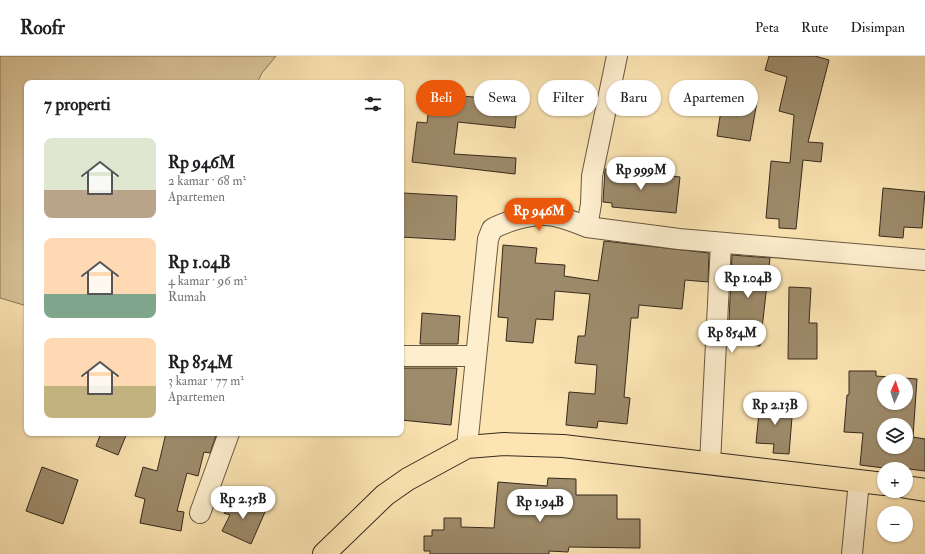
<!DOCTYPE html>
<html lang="id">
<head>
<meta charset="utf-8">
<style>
	:root { --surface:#fff; --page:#f2f2f2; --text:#202124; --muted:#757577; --line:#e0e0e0; --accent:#ea580c }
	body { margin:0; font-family:"IM FELL Double Pica",serif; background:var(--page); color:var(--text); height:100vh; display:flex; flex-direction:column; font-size:15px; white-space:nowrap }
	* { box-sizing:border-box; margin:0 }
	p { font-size:13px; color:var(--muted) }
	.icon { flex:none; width:22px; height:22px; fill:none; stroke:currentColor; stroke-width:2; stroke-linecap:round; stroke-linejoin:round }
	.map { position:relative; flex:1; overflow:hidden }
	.details { position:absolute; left:24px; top:24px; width:380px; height:356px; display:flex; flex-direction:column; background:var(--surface); border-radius:8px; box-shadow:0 1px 3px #0004 }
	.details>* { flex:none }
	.banner { position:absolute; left:416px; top:24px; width:380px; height:36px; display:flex; gap:8px }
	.needle { width:26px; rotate:3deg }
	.buttons { position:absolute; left:877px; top:318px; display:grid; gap:8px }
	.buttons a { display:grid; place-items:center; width:36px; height:36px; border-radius:50%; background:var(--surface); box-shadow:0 1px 3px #0004; font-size:20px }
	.price { position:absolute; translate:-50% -34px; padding:0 9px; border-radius:14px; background:#fff; color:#222; font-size:13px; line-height:26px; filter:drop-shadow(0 1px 2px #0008) }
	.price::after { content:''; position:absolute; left:50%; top:24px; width:12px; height:9px; margin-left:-6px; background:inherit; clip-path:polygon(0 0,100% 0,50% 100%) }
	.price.active { background:var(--accent); color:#fff }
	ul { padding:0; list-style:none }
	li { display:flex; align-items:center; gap:12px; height:100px; padding:0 20px }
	li span { display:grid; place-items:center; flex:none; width:112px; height:80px; border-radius:8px; color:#555 }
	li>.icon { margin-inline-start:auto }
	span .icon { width:48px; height:48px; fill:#fffc; stroke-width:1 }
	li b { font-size:17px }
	h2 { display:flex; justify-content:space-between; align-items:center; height:48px; padding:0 20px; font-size:17px }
	.chip { padding:0 14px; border-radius:18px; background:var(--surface); box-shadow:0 1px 3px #0004; font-size:14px; line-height:36px }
	.chip.active { background:var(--accent); color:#fff }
	header { display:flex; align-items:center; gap:24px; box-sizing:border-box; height:56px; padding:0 20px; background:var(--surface); border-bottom:1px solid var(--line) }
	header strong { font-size:19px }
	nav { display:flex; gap:22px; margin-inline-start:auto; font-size:14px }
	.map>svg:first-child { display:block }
	.green { fill:#dac59a; stroke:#88775c }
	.building { fill:#9d8b6b; stroke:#36291d; fill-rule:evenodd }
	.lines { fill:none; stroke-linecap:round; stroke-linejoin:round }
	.minor-casing { stroke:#685842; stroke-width:22 }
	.trunk-casing { stroke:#36291d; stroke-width:24 }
	.minor { stroke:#fdeece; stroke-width:20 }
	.trunk { stroke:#fce5b3; stroke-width:22 }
</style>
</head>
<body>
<header>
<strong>Roofr</strong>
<nav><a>Peta</a><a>Rute</a><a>Disimpan</a></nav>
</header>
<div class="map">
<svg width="925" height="498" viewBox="0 0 925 498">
	<rect width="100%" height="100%" fill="#fce5b3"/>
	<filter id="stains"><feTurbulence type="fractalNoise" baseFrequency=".005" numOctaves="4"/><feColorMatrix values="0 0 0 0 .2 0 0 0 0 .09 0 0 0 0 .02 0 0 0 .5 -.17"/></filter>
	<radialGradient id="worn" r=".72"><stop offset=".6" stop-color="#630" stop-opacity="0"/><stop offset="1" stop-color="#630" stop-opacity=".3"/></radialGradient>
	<!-- green -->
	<path class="green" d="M 0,0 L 276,0 L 262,17 L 257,27 L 27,27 L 27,250 L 0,242 Z"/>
	<!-- building -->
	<path class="building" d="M 769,0 L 815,0 L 829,4 L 808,86 L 823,87 L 821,106 L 803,104 L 796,173 L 779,172 L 779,163 L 766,162 L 771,105 L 790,107 L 794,59 L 779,55 L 787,21 L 765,14 Z
		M 431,34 L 462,38 L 462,40 L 495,43 L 496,37 L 518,39 L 515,72 L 458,66 L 454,98 L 516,102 L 515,118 L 412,106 L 417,66 L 427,67 Z
		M 723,41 L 757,46 L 750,85 L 717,80 Z
		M 605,113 L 680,121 L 676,157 L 612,151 L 612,147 L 603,146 Z
		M 883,132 L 925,136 L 922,172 L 904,171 L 903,182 L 879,180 Z
		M 403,137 L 457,140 L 455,184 L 401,181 Z
		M 604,185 L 709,197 L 708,226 L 685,224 L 682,253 L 639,249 L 638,262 L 631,262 L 624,341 L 630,342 L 627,368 L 598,365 L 597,372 L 566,369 L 569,336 L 595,338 L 597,309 L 575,307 L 578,280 L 585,280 L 590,238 L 555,235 L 553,264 L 536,263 L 533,287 L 506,285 L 508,262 L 498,261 L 503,189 L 537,192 L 535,207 L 565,209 L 564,220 L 598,225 Z
		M 732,199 L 770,202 L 760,290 L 728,287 Z
		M 789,231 L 811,232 L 809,267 L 817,267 L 817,303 L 788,303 Z
		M 422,257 L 460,260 L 458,288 L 420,288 Z
		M 401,312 L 457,312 L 451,369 L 401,364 Z
		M 849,315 L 876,315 L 876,320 L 917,323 L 913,381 L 925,383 L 925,415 L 885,410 L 884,412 L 860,409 L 863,377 L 844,376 L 847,339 L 849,339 ZM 884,325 L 906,325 L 906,347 L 884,347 ZM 884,369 L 906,369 L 906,391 L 884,391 Z
		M 760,346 L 793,349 L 789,398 L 773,397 L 774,388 L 756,387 Z
		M 101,377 L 127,377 L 118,399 L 96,390 Z
		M 166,377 L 217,377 L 210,397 L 204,396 L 198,420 L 187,417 L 177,455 L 184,456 L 181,475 L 140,467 L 145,443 L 135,440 L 143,411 L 157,415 Z
		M 42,411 L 78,424 L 63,468 L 26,455 Z
		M 548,422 L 576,423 L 576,439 L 617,439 L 617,463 L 640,463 L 640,492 L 569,491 L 568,496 L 549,495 L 549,498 L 430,498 L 430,495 L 424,495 L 424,480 L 432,480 L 432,474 L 444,474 L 444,462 L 461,462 L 461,471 L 494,472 L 498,426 L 547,430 Z
		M 231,441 L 265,456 L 251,488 L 222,475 L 230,459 L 224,457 Z"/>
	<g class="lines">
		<defs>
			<path id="minor" d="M 587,171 L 679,183 L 925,204
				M 401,300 L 476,300
				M 467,391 L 488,183 L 492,173 C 505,166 530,158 545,159 C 559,159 574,166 587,171 L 591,148 L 592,120 L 617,0
				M 710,407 L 721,187
				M 200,457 L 229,377
				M 852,498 L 859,425"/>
			<path id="trunk" d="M 906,431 L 925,434
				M 324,498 L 385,439 L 408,423 L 467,391 L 504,388 L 563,390 L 884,428"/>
		</defs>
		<!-- minor casing -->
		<use href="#minor" class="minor-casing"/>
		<!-- trunk casing -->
		<use href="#trunk" class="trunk-casing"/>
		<!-- minor -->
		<use href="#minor" class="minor"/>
		<!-- trunk -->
		<use href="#trunk" class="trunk"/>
	</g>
	<rect width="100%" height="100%" filter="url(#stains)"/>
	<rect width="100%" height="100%" fill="url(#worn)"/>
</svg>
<div class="buttons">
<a><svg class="needle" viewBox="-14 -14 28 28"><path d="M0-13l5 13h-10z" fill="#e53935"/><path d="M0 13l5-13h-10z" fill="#757577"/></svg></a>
<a><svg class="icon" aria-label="layers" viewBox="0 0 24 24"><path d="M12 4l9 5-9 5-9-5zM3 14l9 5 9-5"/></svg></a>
<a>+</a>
<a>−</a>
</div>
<b class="price" style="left:641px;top:135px">Rp 999M</b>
<b class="price active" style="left:539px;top:176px">Rp 946M</b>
<b class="price" style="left:748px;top:243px">Rp 1.04B</b>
<b class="price" style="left:732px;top:298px">Rp 854M</b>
<b class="price" style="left:775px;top:370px">Rp 2.13B</b>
<b class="price" style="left:243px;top:464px">Rp 2.35B</b>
<b class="price" style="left:540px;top:467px">Rp 1.94B</b>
<div class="banner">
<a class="chip active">Beli</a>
<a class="chip">Sewa</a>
<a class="chip">Filter</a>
<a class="chip">Baru</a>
<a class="chip">Apartemen</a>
</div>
<section class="details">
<h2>7 properti<svg class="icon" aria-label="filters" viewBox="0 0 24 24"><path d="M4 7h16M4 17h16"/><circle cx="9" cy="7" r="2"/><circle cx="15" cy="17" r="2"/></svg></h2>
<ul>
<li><span style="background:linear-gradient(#dfe7d0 65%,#b9a48a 0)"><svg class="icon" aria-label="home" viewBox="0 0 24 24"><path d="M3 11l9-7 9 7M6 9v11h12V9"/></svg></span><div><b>Rp 946M</b><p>2 kamar · 68 m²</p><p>Apartemen</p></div></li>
<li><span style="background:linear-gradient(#ffd9b3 70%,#7fa58c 0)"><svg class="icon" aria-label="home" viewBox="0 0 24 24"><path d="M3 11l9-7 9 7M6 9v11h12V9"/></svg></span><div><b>Rp 1.04B</b><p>4 kamar · 96 m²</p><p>Rumah</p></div></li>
<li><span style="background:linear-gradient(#ffd9b3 60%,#c2b280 0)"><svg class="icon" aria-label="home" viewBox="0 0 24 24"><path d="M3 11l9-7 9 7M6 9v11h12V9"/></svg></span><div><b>Rp 854M</b><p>3 kamar · 77 m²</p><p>Apartemen</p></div></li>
</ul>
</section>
</div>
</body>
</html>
